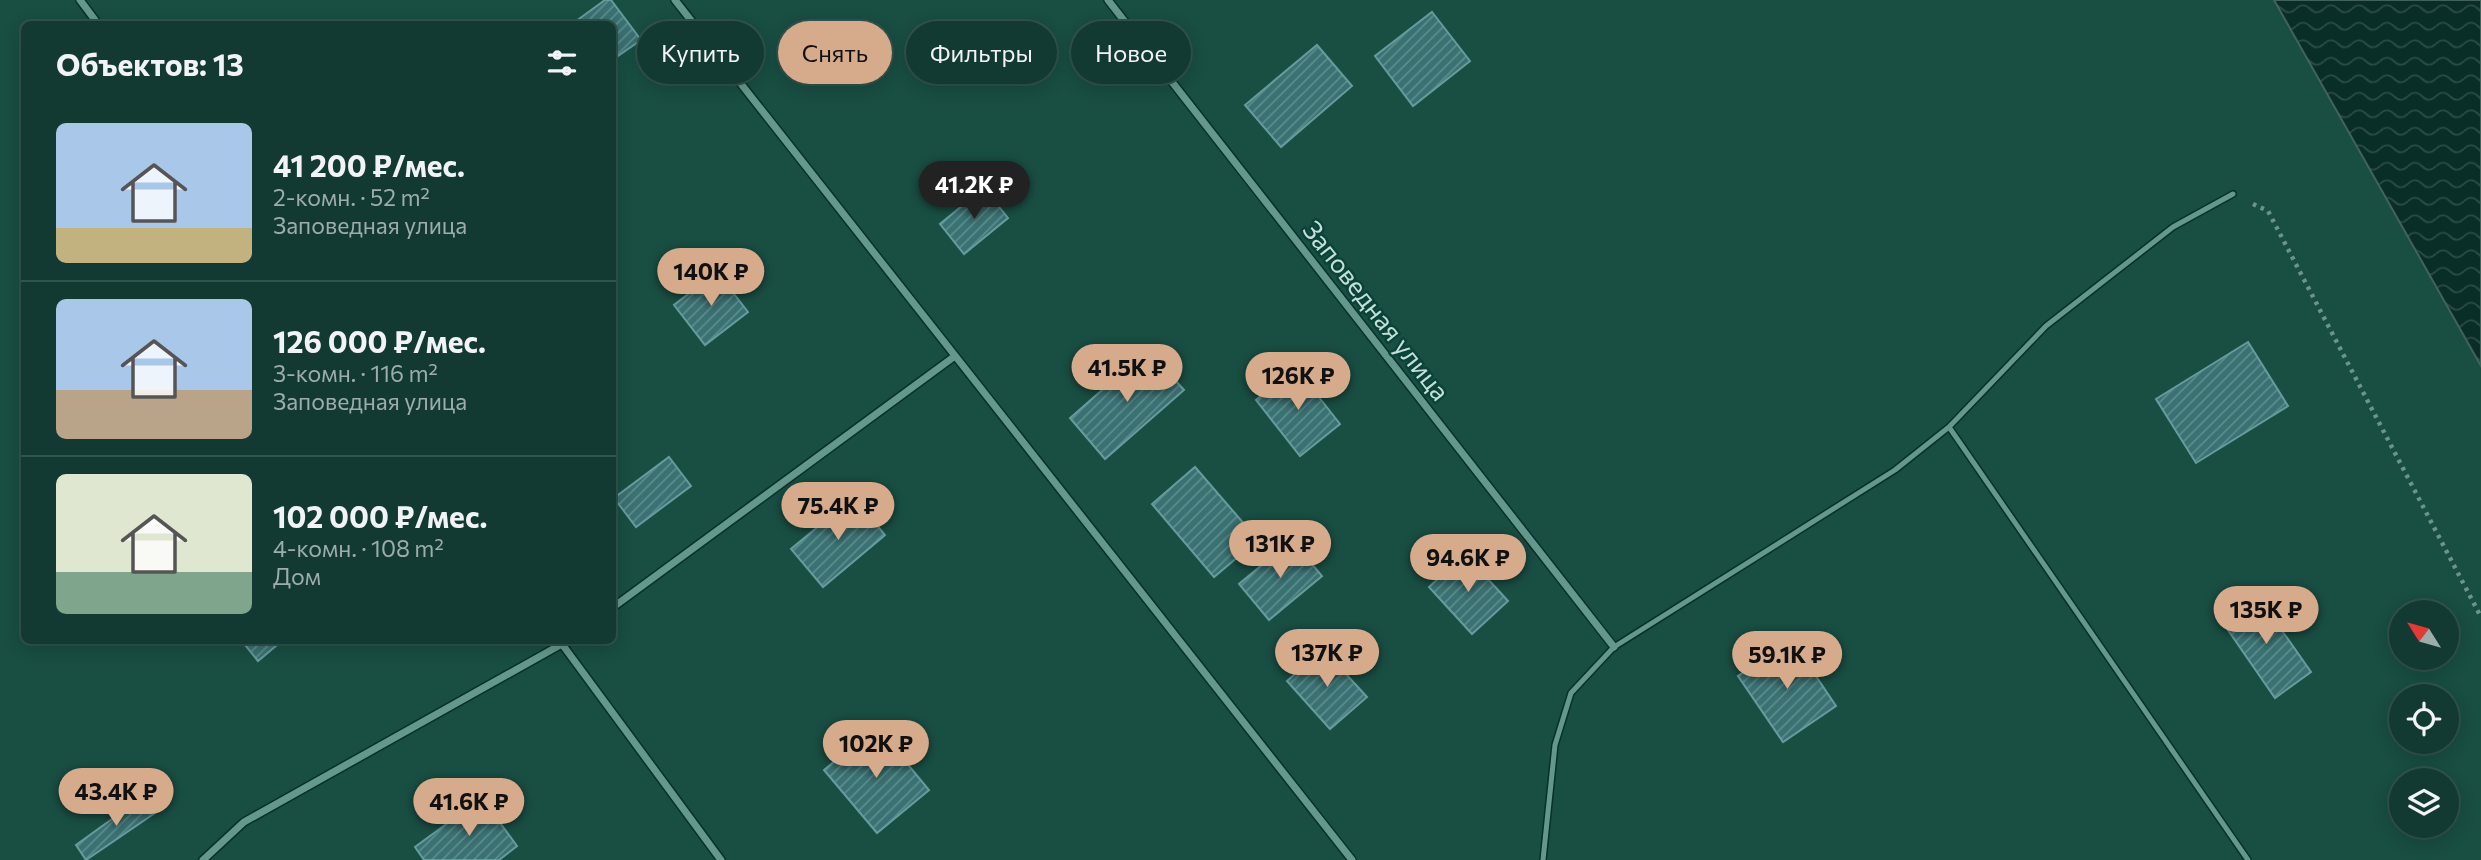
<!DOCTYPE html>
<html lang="ru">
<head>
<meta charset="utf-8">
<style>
	:root { --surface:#133a32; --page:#20453e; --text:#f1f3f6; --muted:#9dadac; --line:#32544d; --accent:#d6ab8b }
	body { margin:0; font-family:Commissioner,sans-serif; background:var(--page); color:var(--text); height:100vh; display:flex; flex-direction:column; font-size:26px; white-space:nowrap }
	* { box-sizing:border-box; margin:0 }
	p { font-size:23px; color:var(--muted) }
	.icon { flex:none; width:38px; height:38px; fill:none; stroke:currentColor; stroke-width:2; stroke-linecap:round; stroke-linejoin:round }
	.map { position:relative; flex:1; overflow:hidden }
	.details { position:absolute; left:21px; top:21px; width:595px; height:623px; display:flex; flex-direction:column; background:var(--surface); border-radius:10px; box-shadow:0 4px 18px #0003,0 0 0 2px var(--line) }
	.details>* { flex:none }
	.banner { position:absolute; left:637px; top:21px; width:665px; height:63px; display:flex; gap:14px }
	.needle { width:46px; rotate:307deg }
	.tools { position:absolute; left:2389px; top:600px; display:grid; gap:14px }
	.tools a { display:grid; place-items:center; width:70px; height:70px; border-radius:50%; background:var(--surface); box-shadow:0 4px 18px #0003,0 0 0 2px var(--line); font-size:35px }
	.price { position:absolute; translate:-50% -60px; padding:0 16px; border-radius:24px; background:var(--accent); color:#111; font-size:23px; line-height:46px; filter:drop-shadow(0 2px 4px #0008) }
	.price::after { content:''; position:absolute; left:50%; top:42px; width:21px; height:16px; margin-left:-10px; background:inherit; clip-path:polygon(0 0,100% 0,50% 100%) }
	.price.active { background:#222; color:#fff }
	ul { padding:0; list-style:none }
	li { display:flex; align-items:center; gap:21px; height:175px; padding:0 35px }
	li+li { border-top:2px solid var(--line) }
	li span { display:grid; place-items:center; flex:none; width:196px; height:140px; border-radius:10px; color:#555 }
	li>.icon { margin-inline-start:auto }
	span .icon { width:84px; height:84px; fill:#fffc; stroke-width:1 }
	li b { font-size:30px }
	h2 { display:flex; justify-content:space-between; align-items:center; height:84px; padding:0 35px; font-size:30px }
	.chip { padding:0 24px; border-radius:32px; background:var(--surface); box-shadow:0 4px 18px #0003,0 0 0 2px var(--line); font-size:24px; line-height:63px }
	.chip.active { background:var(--accent); color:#111 }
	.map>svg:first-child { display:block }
	.water { fill:url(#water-waves); stroke:#42635c; stroke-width:2 }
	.building { fill:url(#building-hatch); stroke:#659c9e; stroke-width:2 }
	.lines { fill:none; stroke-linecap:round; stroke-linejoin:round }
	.service-casing { stroke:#08312a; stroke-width:8 }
	.minor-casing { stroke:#08312a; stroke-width:10 }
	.path { stroke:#6c948b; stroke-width:4.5; stroke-dasharray:3.5 5; stroke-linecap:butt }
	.service { stroke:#65988c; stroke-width:5 }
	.minor { stroke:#65988c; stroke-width:7 }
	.labels { text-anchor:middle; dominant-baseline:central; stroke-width:5; stroke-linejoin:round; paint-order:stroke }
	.street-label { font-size:26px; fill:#c6e0d9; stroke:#0a4339 }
</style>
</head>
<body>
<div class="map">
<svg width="2481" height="860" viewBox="0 0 2481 860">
	<defs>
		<pattern id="water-waves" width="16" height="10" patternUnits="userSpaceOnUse" patternTransform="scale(1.75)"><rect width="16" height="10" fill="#092e27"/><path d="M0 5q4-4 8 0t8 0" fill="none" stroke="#2b4c46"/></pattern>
		<pattern id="building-hatch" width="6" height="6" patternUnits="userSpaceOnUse" patternTransform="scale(1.75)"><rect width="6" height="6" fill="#3a7172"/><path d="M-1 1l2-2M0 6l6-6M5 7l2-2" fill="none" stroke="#5e8c8c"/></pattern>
	</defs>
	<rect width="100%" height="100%" fill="#194e43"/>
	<!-- water -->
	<path class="water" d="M 2274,0 L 2481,0 L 2481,366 Z"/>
	<!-- building -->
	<path class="building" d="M 605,0 L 611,0 L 641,40 L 612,60 L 612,24 L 572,24 Z
		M 1432,12 L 1470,61 L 1413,106 L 1375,56 Z
		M 1317,45 L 1352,86 L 1281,147 L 1245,105 Z
		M 984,188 L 1008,218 L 964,254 L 940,224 Z
		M 717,272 L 748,312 L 705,345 L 674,305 Z
		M 2248,342 L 2288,406 L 2196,463 L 2156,399 Z
		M 1148,350 L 1184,390 L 1105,459 L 1070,418 Z
		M 1296,368 L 1340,424 L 1300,456 L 1256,400 Z
		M 669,457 L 691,486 L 636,527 L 614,498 Z
		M 1195,467 L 1258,540 L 1214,577 L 1152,504 Z
		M 854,497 L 885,535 L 823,587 L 791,549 Z
		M 1292,540 L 1322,576 L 1269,620 L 1239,584 Z
		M 1465,554 L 1508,601 L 1472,634 L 1429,587 Z
		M 2257,595 L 2311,672 L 2275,698 L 2221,620 Z
		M 1791,639 L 1836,706 L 1783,742 L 1738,676 Z
		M 241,640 L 283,640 L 258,661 Z
		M 1323,649 L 1367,697 L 1330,729 L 1287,681 Z
		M 876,726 L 929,790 L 877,833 L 824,770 Z
		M 144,796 L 155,813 L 86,860 L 76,845 Z
		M 482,798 L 517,846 L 499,860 L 424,860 L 415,847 Z"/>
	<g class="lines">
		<defs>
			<path id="service" d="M 1949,427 L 2248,860
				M 1543,860 L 1555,745 L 1571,693 L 1614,647 L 1895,470 L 1949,427 L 2046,326 L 2173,227 L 2233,194"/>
			<path id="minor" d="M 80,0 L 98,24
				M 675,0 L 1352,860
				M 1108,0 L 1614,647
				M 612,608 L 955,356
				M 559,640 L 721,860
				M 203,860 L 244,822 L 569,640"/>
		</defs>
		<!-- service casing -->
		<use href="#service" class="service-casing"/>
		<!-- minor casing -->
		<use href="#minor" class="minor-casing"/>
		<!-- path -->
		<path class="path" d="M 2253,204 L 2268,211 L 2481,617"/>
		<!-- service -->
		<use href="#service" class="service"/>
		<!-- minor -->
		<use href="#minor" class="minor"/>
	</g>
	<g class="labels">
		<!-- street labels -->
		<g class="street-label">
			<text transform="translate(1377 310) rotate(52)">Заповедная улица</text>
		</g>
	</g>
</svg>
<div class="tools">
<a><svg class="needle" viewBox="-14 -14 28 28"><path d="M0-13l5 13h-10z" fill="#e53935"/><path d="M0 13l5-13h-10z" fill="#9dadac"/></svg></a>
<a><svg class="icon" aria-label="locate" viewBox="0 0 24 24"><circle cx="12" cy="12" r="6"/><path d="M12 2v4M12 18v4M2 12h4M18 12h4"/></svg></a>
<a><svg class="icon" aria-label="layers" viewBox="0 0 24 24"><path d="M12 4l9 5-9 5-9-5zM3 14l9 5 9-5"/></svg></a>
</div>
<b class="price active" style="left:974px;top:221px">41.2K ₽</b>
<b class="price" style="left:711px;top:308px">140K ₽</b>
<b class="price" style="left:1127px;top:404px">41.5K ₽</b>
<b class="price" style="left:1298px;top:412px">126K ₽</b>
<b class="price" style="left:838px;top:542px">75.4K ₽</b>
<b class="price" style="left:1280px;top:580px">131K ₽</b>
<b class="price" style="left:1468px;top:594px">94.6K ₽</b>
<b class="price" style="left:2266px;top:646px">135K ₽</b>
<b class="price" style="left:1327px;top:689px">137K ₽</b>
<b class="price" style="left:1787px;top:691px">59.1K ₽</b>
<b class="price" style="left:876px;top:780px">102K ₽</b>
<b class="price" style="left:116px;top:828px">43.4K ₽</b>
<b class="price" style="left:469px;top:838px">41.6K ₽</b>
<div class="banner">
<a class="chip">Купить</a>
<a class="chip active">Снять</a>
<a class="chip">Фильтры</a>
<a class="chip">Новое</a>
</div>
<section class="details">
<h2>Объектов: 13<svg class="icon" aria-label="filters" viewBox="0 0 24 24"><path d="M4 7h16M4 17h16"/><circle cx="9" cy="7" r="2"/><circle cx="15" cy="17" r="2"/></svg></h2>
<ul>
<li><span style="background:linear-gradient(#a9c7e8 75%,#c2b280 0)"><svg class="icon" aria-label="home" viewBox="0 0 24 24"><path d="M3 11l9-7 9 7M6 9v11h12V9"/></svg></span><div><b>41 200 ₽/мес.</b><p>2-комн. · 52 m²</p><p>Заповедная улица</p></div></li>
<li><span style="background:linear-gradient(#a9c7e8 65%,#b9a48a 0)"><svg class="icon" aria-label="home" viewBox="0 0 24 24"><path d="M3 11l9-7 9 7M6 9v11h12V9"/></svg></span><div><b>126 000 ₽/мес.</b><p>3-комн. · 116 m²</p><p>Заповедная улица</p></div></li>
<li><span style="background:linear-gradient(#dfe7d0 70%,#7fa58c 0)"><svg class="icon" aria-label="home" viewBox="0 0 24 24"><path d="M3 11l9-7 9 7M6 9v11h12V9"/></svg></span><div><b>102 000 ₽/мес.</b><p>4-комн. · 108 m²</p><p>Дом</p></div></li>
</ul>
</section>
</div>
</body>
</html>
